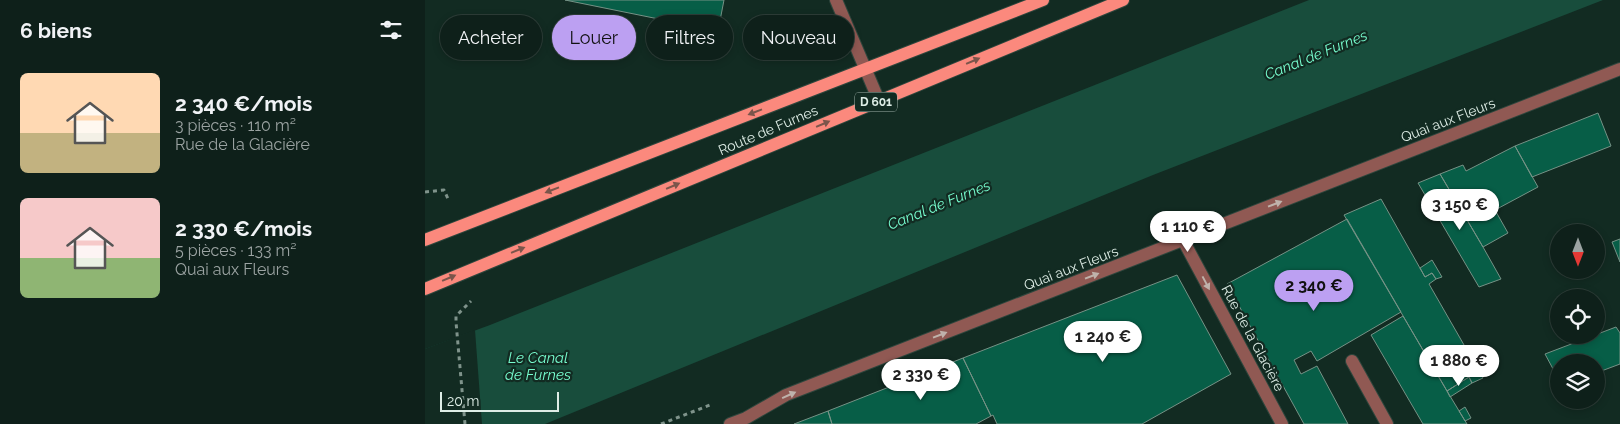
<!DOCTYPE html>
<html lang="fr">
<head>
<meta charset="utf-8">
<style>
	:root { --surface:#0e201a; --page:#1c2d27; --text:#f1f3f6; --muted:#9ba3a2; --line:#2e3e39; --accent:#bca0f2 }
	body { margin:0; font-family:Raleway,sans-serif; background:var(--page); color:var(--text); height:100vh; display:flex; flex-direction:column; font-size:19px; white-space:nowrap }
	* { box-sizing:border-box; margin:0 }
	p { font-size:16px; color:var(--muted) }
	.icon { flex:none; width:28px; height:28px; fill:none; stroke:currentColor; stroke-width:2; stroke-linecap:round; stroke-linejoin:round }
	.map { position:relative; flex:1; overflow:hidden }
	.panel { display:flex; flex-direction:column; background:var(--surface); width:425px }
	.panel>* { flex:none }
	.guide { position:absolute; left:15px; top:15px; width:475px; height:45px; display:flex; gap:10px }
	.needle { width:32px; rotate:180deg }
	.fabs { position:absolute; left:1125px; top:224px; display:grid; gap:10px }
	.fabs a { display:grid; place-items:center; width:55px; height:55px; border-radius:50%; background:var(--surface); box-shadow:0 2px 8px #0003,0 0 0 1px var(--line); font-size:25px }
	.scale { position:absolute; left:15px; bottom:12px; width:119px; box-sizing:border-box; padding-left:5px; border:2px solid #deede6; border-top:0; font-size:14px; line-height:18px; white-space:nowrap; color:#deede6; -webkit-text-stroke:4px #122b22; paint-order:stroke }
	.price { position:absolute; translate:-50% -42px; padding:0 11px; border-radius:18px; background:#fff; color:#222; font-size:16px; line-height:32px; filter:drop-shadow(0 1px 2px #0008) }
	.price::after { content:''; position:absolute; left:50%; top:30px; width:15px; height:11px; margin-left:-8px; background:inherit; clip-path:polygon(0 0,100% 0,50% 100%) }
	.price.selected { background:var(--accent); color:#111 }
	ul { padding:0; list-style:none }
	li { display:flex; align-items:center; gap:15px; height:125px; padding:0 20px }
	li span { display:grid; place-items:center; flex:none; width:140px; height:100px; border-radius:8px; color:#555 }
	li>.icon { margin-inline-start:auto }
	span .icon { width:60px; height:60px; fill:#fffc; stroke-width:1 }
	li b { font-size:21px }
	h2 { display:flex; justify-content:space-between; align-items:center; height:60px; padding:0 20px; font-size:21px }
	.pill { padding:0 18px; border-radius:22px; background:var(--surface); box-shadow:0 2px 8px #0003,0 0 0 1px var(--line); font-size:18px; line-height:45px }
	.pill.selected { background:var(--accent); color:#111 }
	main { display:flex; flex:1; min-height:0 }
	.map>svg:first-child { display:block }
	.water { fill:#184d3c }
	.pier { fill:#122b22 }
	.building { fill:#075e47; stroke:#769286 }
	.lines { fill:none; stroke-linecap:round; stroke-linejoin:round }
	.minor-casing { stroke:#2f463d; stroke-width:14 }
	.major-casing { stroke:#2f463d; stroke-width:14 }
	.path { stroke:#7f938b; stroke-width:3; stroke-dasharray:4 4; stroke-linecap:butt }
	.minor { stroke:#905953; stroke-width:12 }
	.major { stroke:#fb897d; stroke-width:12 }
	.oneway { fill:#7b554b }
	.oneway2 { fill:#bfb2ab }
	.labels { text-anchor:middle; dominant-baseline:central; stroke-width:4.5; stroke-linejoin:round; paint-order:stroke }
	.shield { fill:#122b22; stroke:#a1b3ab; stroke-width:1 }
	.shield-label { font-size:12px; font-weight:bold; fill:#deede6 }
	.street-label { font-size:14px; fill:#deede6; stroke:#122b22 }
	.water-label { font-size:15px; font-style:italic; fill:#77fdcf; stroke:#122b22 }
</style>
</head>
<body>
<main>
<section class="panel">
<h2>6 biens<svg class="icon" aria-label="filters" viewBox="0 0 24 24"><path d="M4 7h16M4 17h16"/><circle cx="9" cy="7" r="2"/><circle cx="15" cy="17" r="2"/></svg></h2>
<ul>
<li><span style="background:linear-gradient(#ffd9b3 60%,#c2b280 0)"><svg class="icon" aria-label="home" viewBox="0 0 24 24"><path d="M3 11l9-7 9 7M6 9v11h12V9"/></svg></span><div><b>2 340 €/mois</b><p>3 pièces · 110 m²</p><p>Rue de la Glacière</p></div></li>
<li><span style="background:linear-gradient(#f6c9c9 60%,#8fb573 0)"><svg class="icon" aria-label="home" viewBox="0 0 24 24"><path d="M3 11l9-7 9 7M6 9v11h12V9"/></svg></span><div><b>2 330 €/mois</b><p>5 pièces · 133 m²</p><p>Quai aux Fleurs</p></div></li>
</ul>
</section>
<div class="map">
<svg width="1195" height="424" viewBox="0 0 1195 424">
	<rect width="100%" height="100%" fill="#122b22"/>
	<!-- water -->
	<path class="water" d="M 884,0 L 1178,0 L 728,175 L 120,424 L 0,424 L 0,349 L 65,325 Z"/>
	<!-- pier -->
	<path class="pier" d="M 50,330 L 57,424 L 0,424 L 0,349 Z"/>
	<!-- building -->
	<path class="building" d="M 140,0 L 299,0 L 293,31 Z
		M 1173,113 L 1186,146 L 1107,177 L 1090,146 Z
		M 1090,146 L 1113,187 L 1070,210 L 1083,233 L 1058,247 L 1015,174 L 1038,165 L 1041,171 Z
		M 1015,174 L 1058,247 L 1076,279 L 1054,287 L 993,183 Z
		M 956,199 L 1000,277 L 1007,273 L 1011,279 L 1004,284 L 1058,378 L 1047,383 L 1044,377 L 1022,391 L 919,215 Z
		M 922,219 L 976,312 L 892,361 L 886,351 L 869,360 L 876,374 L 892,366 L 923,424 L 879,424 L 802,284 Z
		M 1195,239 L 1195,262 L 1187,242 Z
		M 1007,260 L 1017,277 L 1011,279 L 1007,273 L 1000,277 L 995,268 Z
		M 752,275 L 806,374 L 717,424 L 572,424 L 568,415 L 566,416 L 538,358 Z
		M 978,316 L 1022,391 L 1042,424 L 998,424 L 946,335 Z
		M 1191,327 L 1195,333 L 1195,364 L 1171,373 L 1171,362 L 1134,362 L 1134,380 L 1120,354 Z
		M 538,358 L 566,416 L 551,424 L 407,424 L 403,411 Z
		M 1044,377 L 1047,383 L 1025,397 L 1022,391 Z
		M 1040,407 L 1046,418 L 1040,421 L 1034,411 Z
		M 403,411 L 407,424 L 369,424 Z"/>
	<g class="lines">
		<defs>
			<path id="minor" d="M 411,0 L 454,101
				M 758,240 L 857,424
				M 927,361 L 962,424
				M 305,424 L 321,418 L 361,395 L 1195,69"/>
			<path id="major" d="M 0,240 L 618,0
				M 0,289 L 698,0"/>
		</defs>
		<!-- minor casing -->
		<use href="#minor" class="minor-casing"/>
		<!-- major casing -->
		<use href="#major" class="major-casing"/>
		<!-- path -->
		<path class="path" d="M 0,192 L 19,190 L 24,201
			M 40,424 L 31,322 L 31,316 L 46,301
			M 236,424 L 285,405"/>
		<!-- minor -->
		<use href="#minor" class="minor"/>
		<!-- major -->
		<use href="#major" class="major"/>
	</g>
	<!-- one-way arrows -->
	<defs><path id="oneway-solid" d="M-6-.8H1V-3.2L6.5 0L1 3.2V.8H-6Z" transform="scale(1.25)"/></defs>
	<g class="oneway">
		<use href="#oneway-solid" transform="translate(548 61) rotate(-23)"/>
		<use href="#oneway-solid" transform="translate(330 112) rotate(159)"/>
		<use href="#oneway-solid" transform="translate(398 124) rotate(-23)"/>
		<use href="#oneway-solid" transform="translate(248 186) rotate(-23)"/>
		<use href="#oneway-solid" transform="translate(127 190) rotate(159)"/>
		<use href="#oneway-solid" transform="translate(93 250) rotate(-22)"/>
		<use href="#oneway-solid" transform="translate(24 278) rotate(-23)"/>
	</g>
	<g class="oneway2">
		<use href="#oneway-solid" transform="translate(850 204) rotate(-21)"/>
		<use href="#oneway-solid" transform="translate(667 276) rotate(-21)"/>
		<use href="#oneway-solid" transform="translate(781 283) rotate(62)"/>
		<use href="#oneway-solid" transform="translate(515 335) rotate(-21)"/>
		<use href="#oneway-solid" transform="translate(364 395) rotate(-24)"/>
	</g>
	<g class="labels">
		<!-- shield labels -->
		<rect class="shield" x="430" y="92.5" width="42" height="19" rx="4"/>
		<g class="shield-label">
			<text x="451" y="102">D 601</text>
		</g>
		<!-- street labels -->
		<g class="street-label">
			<text transform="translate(1023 120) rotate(-21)">Quai aux Fleurs</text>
			<text transform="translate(343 130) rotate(-23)">Route de Furnes</text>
			<text transform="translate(646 268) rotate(-21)">Quai aux Fleurs</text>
			<text transform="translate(828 338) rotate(62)">Rue de la Glacière</text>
		</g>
		<!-- water labels -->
		<g class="water-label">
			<text transform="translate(891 55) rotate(-22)">Canal de Furnes</text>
			<text transform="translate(514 205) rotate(-22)">Canal de Furnes</text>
			<text x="113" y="358">Le Canal<tspan x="113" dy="17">de Furnes</tspan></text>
		</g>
	</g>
</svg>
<div class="fabs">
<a><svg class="needle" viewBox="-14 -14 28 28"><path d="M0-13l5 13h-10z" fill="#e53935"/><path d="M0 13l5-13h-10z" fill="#9ba3a2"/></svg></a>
<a><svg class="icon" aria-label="locate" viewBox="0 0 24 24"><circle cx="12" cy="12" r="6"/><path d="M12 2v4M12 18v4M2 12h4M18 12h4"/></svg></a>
<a><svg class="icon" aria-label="layers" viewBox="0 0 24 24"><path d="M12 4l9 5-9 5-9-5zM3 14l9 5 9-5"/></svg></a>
</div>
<div class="scale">20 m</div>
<b class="price" style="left:1035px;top:231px">3 150 €</b>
<b class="price" style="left:763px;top:253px">1 110 €</b>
<b class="price selected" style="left:889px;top:312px">2 340 €</b>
<b class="price" style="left:678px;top:363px">1 240 €</b>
<b class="price" style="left:1034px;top:387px">1 880 €</b>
<b class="price" style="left:496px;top:401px">2 330 €</b>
<div class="guide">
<a class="pill">Acheter</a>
<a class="pill selected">Louer</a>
<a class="pill">Filtres</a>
<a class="pill">Nouveau</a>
</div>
</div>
</main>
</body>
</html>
